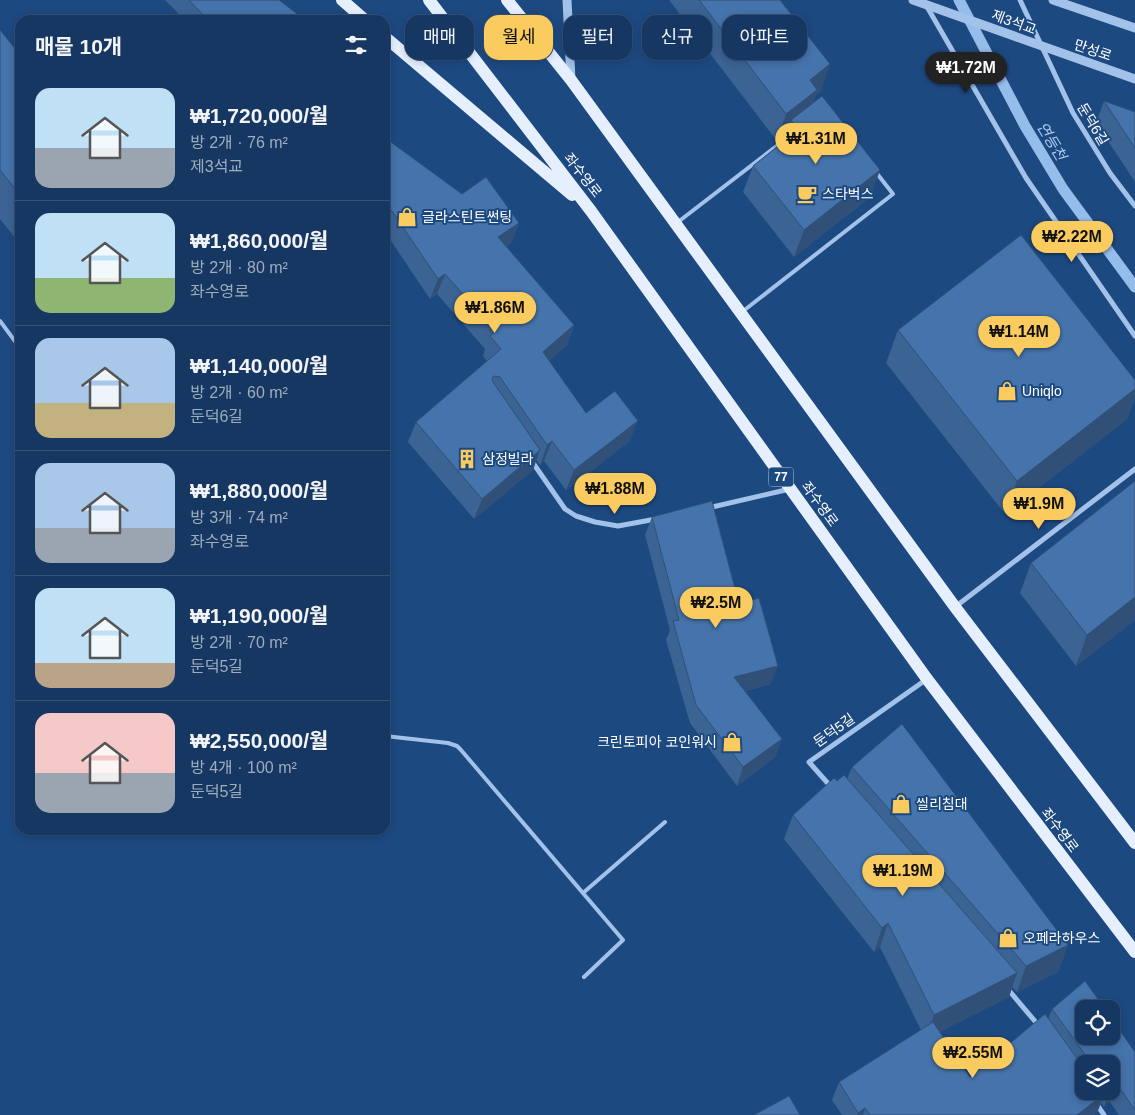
<!DOCTYPE html>
<html lang="ko">
<head>
<meta charset="utf-8">
<style>
	:root { --surface:#163761; --page:#1f3f67; --text:#f1f3f6; --muted:#9eacbd; --line:#355176; --accent:#facc60 }
	body { margin:0; font-family:Arial,"Noto Sans KR",sans-serif; background:var(--page); color:var(--text); height:100vh; display:flex; flex-direction:column; font-size:19px; white-space:nowrap }
	* { box-sizing:border-box; margin:0 }
	p { font-size:16px; color:var(--muted) }
	.icon { flex:none; width:28px; height:28px; fill:none; stroke:currentColor; stroke-width:2; stroke-linecap:round; stroke-linejoin:round }
	.map { position:relative; flex:1; overflow:hidden }
	.panel { position:absolute; left:15px; top:15px; width:375px; height:820px; display:flex; flex-direction:column; background:var(--surface); border-radius:15px; box-shadow:0 2px 8px #0003,0 0 0 1px var(--line) }
	.panel>* { flex:none }
	.hud { position:absolute; left:405px; top:15px; width:475px; height:45px; display:flex; gap:10px }
	.controls { position:absolute; left:1075px; top:1000px; display:grid; gap:10px }
	.controls a { display:grid; place-items:center; width:45px; height:45px; border-radius:10px; background:var(--surface); box-shadow:0 2px 8px #0003,0 0 0 1px var(--line); font-size:25px }
	.price { position:absolute; translate:-50% -42px; padding:0 11px; border-radius:18px; background:var(--accent); color:#111; font-size:16px; line-height:32px; filter:drop-shadow(0 1px 2px #0008) }
	.price::after { content:''; position:absolute; left:50%; top:30px; width:15px; height:11px; margin-left:-8px; background:inherit; clip-path:polygon(0 0,100% 0,50% 100%) }
	.price.on { background:#222; color:#fff }
	ul { padding:0; list-style:none }
	li { display:flex; align-items:center; gap:15px; height:125px; padding:0 20px }
	li+li { border-top:1px solid var(--line) }
	li span { display:grid; place-items:center; flex:none; width:140px; height:100px; border-radius:15px; color:#555 }
	li>.icon { margin-inline-start:auto }
	span .icon { width:60px; height:60px; fill:#fffc; stroke-width:1 }
	li b { font-size:21px }
	h2 { display:flex; justify-content:space-between; align-items:center; height:60px; padding:0 20px; font-size:21px }
	.tag { padding:0 18px; border-radius:15px; background:var(--surface); box-shadow:0 2px 8px #0003,0 0 0 1px var(--line); font-size:18px; line-height:45px }
	.tag.on { background:var(--accent); color:#111 }
	.map>svg:first-child { display:block }
	.lines { fill:none; stroke-linecap:round; stroke-linejoin:round }
	.stream { stroke:#95bdeb; stroke-width:11 }
	.service { stroke:#a2c2e9; stroke-width:4 }
	.minor { stroke:#a2c2e9; stroke-width:5 }
	.tertiary { stroke:#a2c2e9; stroke-width:9 }
	.primary { stroke:#e5effe; stroke-width:12 }
	.wall { fill:#3b6393; fill-rule:evenodd }
	.shaded-wall { fill:#305078 }
	.building { fill:#4573ab; stroke:#305078 }
	.labels { text-anchor:middle; dominant-baseline:central; stroke-width:4; stroke-linejoin:round; paint-order:stroke }
	.shield { fill:#1d4981; stroke:#bbc8d9; stroke-width:1 }
	.shield-label { font-size:12px; font-weight:bold; fill:#fff }
	.street-label { font-size:14px; fill:#fff; stroke:#1d4981 }
	.poi-label { font-size:14px; fill:#fff; stroke:#1d4981; text-anchor:start }
	.water-label { font-size:15px; font-style:italic; fill:#adccf1; stroke:#1d4981 }
</style>
</head>
<body>
<div class="map">
<svg width="1135" height="1115" viewBox="0 0 1135 1115">
	<rect width="100%" height="100%" fill="#1d4981"/>
	<g class="lines">
		<!-- stream -->
		<path class="stream" d="M 959,0 L 1025,126 L 1063,189 L 1135,287"/>
		<!-- service -->
		<path class="service" d="M 678,222 L 787,138
			M 742,312 L 893,194 L 875,171
			M 0,321 L 20,348
			M 385,736 L 448,743 L 457,746 L 461,750 L 623,940 L 584,977
			M 583,893 L 665,822"/>
		<!-- minor -->
		<path class="minor" d="M 1020,0 L 1073,113 L 1110,173 L 1135,206
			M 926,5 L 1026,178 L 1135,336
			M 531,460 L 565,509 L 576,516 L 595,522 L 618,526 L 656,519
			M 708,508 L 790,489
			M 955,607 L 1135,469
			M 832,788 L 809,762 L 927,679
			M 1006,987 L 1039,1026
			M 1096,1103 L 1104,1115"/>
		<!-- tertiary -->
		<path class="tertiary" d="M 567,0 L 571,80
			M 913,0 L 1135,79
			M 1053,0 L 1135,28"/>
		<!-- primary -->
		<path class="primary" d="M 342,0 L 365,20
			M 429,0 L 591,211 L 927,679 L 1135,952
			M 507,0 L 571,80 L 955,607 L 1135,843
			M 385,37 L 572,195"/>
	</g>
	<!-- wall -->
	<path class="wall" d="M 165,0 L 279,0 L 305,20 L 185,20 Z
		M 669,0 L 780,0 L 821,91 L 816,95 L 813,103 L 880,170 L 870,197 L 794,257 L 743,192 L 753,166 L 783,142 L 786,134 L 777,141 Z
		M 0,30 L 17,51 L 20,51 L 20,244 L 0,219 Z
		M 1104,101 L 1135,112 L 1135,182 L 1096,123 Z
		M 385,144 L 462,194 L 519,223 L 511,243 L 506,247 L 574,325 L 567,345 L 549,361 L 586,413 L 630,441 L 566,490 L 544,461 L 540,465 L 536,460 L 533,470 L 474,519 L 408,442 L 416,422 L 487,361 L 483,356 L 485,349 L 437,294 L 430,299 L 385,232 Z
		M 898,330 L 1135,380 L 1135,398 L 1127,419 L 1005,514 L 886,363 Z
		M 1135,481 L 1135,620 L 1076,666 L 1020,593 L 1031,563 Z
		M 652,517 L 739,604 L 771,684 L 745,691 L 782,739 L 775,757 L 737,786 L 690,723 L 666,640 L 670,630 L 645,535 Z
		M 852,767 L 1068,945 L 1058,972 L 1017,992 L 1012,987 L 1009,997 L 939,1032 L 970,1077 L 1048,1019 L 1052,1009 L 1135,1052 L 1135,1115 L 1119,1115 L 1110,1102 L 1104,1107 L 1101,1103 L 1097,1113 L 1094,1115 L 842,1115 L 832,1100 L 839,1082 L 921,1030 L 880,947 L 874,952 L 784,839 L 793,815 L 837,781 L 847,779 ZM 1084,1064 L 1111,1064 L 1111,1091 L 1084,1091 Z"/>
	<!-- shaded-wall -->
	<path class="shaded-wall" d="M 830,64 L 821,91 L 816,95 L 808,117 L 791,120 L 786,134 L 777,141 L 786,114 L 810,80 Z
		M 880,170 L 870,197 L 794,257 L 804,230 Z
		M 519,223 L 511,243 L 491,258 L 498,237 Z
		M 445,274 L 437,294 L 430,299 L 438,279 Z
		M 574,325 L 567,345 L 536,373 L 543,352 Z
		M 1135,389 L 1135,398 L 1127,419 L 1005,514 L 1017,481 Z
		M 638,421 L 630,441 L 566,490 L 574,470 Z
		M 552,441 L 544,461 L 540,465 L 547,445 Z
		M 540,450 L 533,470 L 474,519 L 482,499 Z
		M 1135,597 L 1135,620 L 1076,666 L 1087,635 Z
		M 778,666 L 771,684 L 728,695 L 734,677 Z
		M 782,739 L 775,757 L 737,786 L 743,767 Z
		M 888,923 L 880,947 L 874,952 L 882,928 Z
		M 1068,945 L 1058,972 L 1017,992 L 1026,966 Z
		M 1017,973 L 1009,997 L 925,1039 L 934,1015 Z
		M 1117,1084 L 1110,1102 L 1104,1107 L 1110,1091 L 1111,1091 L 1111,1089 Z
		M 1103,1095 L 1097,1113 L 1094,1115 L 1077,1115 Z
		M 865,1108 L 863,1115 L 857,1115 L 858,1113 Z"/>
	<!-- building -->
	<path class="building" d="M 189,0 L 279,0 L 305,20 L 208,20 Z
		M 699,0 L 780,0 L 830,64 L 810,80 L 817,90 L 786,114 Z
		M 0,30 L 17,51 L 20,51 L 20,195 L 0,170 Z
		M 822,96 L 880,170 L 804,230 L 753,166 L 798,130 L 791,120 Z
		M 1104,101 L 1135,112 L 1135,148 Z
		M 388,140 L 462,194 L 486,177 L 519,223 L 498,237 L 574,325 L 543,352 L 586,413 L 615,391 L 638,421 L 574,470 L 552,441 L 547,445 L 500,377 L 494,376 L 492,378 L 493,382 L 540,450 L 482,499 L 416,422 L 501,349 L 490,336 L 496,331 L 445,274 L 438,279 L 392,211 L 385,206 L 385,144 Z
		M 1021,235 L 1135,380 L 1135,389 L 1017,481 L 898,330 Z
		M 1135,481 L 1135,597 L 1087,635 L 1031,563 Z
		M 712,501 L 739,604 L 759,598 L 778,666 L 734,677 L 782,739 L 743,767 L 696,705 L 673,621 L 679,620 L 652,517 Z
		M 902,724 L 1068,945 L 1026,966 L 852,767 Z
		M 844,775 L 1017,973 L 934,1015 L 888,923 L 882,928 L 793,815 L 834,778 L 837,781 Z
		M 1085,981 L 1105,1009 L 1084,1009 L 1084,1036 L 1111,1036 L 1111,1018 L 1135,1052 L 1135,1110 L 1117,1084 L 1111,1089 L 1111,1064 L 1092,1064 L 1052,1009 Z
		M 1045,1014 L 1084,1068 L 1084,1091 L 1101,1091 L 1103,1095 L 1077,1115 L 870,1115 L 865,1108 L 858,1113 L 839,1082 L 933,1022 L 970,1077 Z
		M 789,1096 L 800,1115 L 754,1115 Z"/>
	<!-- icons -->
	<defs>
		<symbol id="cafe-bare" viewBox="-9 -9 18 18"><path d="M-5.5-4.5H6V0H3Q3 3.5 0 3.5H-2.5Q-5.5 3.5-5.5 0ZM3-3.2v2h1.7v-2ZM-6 4.5H4V6H-6Z" fill="#facc60" stroke="#1d4981" stroke-width="2.5" paint-order="stroke"/></symbol>
		<symbol id="shop-bare" viewBox="-9 -9 18 18"><path d="M-5-2.5h2.3a2.7 3.5 0 0 1 5.4 0H5L5.5 6h-11ZM-1.5-2.5h3a1.5 2.3 0 0 0-3 0Z" fill="#facc60" stroke="#1d4981" stroke-width="2.5" paint-order="stroke"/></symbol>
		<symbol id="building-bare" viewBox="-9 -9 18 18"><path d="M-4-6H4V6H1V3H-1V6H-4ZM-2.5-4.3h1.7v1.8h-1.7ZM.8-4.3h1.7v1.8H.8ZM-2.5-1h1.7V.8h-1.7ZM.8-1h1.7V.8H.8Z" fill="#facc60" stroke="#1d4981" stroke-width="2.5" paint-order="stroke"/></symbol>
	</defs>
	<g fill-rule="evenodd">
		<use href="#cafe-bare" x="793" y="180" width="28" height="28"/>
		<use href="#shop-bare" x="393" y="203" width="28" height="28"/>
		<use href="#shop-bare" x="993" y="377" width="28" height="28"/>
		<use href="#building-bare" x="453" y="445" width="28" height="28"/>
		<use href="#shop-bare" x="718" y="728" width="28" height="28"/>
		<use href="#shop-bare" x="887" y="790" width="28" height="28"/>
		<use href="#shop-bare" x="994" y="924" width="28" height="28"/>
	</g>
	<g class="labels">
		<!-- shield labels -->
		<rect class="shield" x="768.5" y="467.5" width="25" height="19" rx="4"/>
		<g class="shield-label">
			<text x="781" y="477">77</text>
		</g>
		<!-- street labels -->
		<g class="street-label">
			<text transform="translate(1014 22) rotate(20)">제3석교</text>
			<text transform="translate(1093 50) rotate(19)">만성로</text>
			<text transform="translate(1093 124) rotate(59)">둔덕6길</text>
			<text transform="translate(583 175) rotate(52)">좌수영로</text>
			<text transform="translate(820 504) rotate(54)">좌수영로</text>
			<text transform="translate(834 730) rotate(-35)">둔덕5길</text>
			<text transform="translate(1060 830) rotate(53)">좌수영로</text>
		</g>
		<!-- poi labels -->
		<g class="poi-label">
			<text x="822" y="194">스타벅스</text>
			<text x="422" y="217">글라스틴트썬팅</text>
			<text x="1022" y="391">Uniqlo</text>
			<text x="482" y="459">삼정빌라</text>
			<text x="717" y="742" text-anchor="end">크린토피아 코인워시</text>
			<text x="916" y="804">씰리침대</text>
			<text x="1023" y="938">오페라하우스</text>
		</g>
		<!-- water labels -->
		<g class="water-label">
			<text transform="translate(1052 141) rotate(59)">연등천</text>
		</g>
	</g>
</svg>
<div class="controls">
<a><svg class="icon" aria-label="locate" viewBox="0 0 24 24"><circle cx="12" cy="12" r="6"/><path d="M12 2v4M12 18v4M2 12h4M18 12h4"/></svg></a>
<a><svg class="icon" aria-label="layers" viewBox="0 0 24 24"><path d="M12 4l9 5-9 5-9-5zM3 14l9 5 9-5"/></svg></a>
</div>
<b class="price on" style="left:966px;top:94px">₩1.72M</b>
<b class="price" style="left:816px;top:165px">₩1.31M</b>
<b class="price" style="left:1072px;top:263px">₩2.22M</b>
<b class="price" style="left:495px;top:334px">₩1.86M</b>
<b class="price" style="left:1019px;top:358px">₩1.14M</b>
<b class="price" style="left:615px;top:515px">₩1.88M</b>
<b class="price" style="left:1039px;top:530px">₩1.9M</b>
<b class="price" style="left:716px;top:629px">₩2.5M</b>
<b class="price" style="left:903px;top:897px">₩1.19M</b>
<b class="price" style="left:973px;top:1079px">₩2.55M</b>
<div class="hud">
<a class="tag">매매</a>
<a class="tag on">월세</a>
<a class="tag">필터</a>
<a class="tag">신규</a>
<a class="tag">아파트</a>
</div>
<section class="panel">
<h2>매물 10개<svg class="icon" aria-label="filters" viewBox="0 0 24 24"><path d="M4 7h16M4 17h16"/><circle cx="9" cy="7" r="2"/><circle cx="15" cy="17" r="2"/></svg></h2>
<ul>
<li><span style="background:linear-gradient(#bfe0f5 60%,#9aa5b1 0)"><svg class="icon" aria-label="home" viewBox="0 0 24 24"><path d="M3 11l9-7 9 7M6 9v11h12V9"/></svg></span><div><b>₩1,720,000/월</b><p>방 2개 · 76 m²</p><p>제3석교</p></div></li>
<li><span style="background:linear-gradient(#bfe0f5 65%,#8fb573 0)"><svg class="icon" aria-label="home" viewBox="0 0 24 24"><path d="M3 11l9-7 9 7M6 9v11h12V9"/></svg></span><div><b>₩1,860,000/월</b><p>방 2개 · 80 m²</p><p>좌수영로</p></div></li>
<li><span style="background:linear-gradient(#a9c7e8 65%,#c2b280 0)"><svg class="icon" aria-label="home" viewBox="0 0 24 24"><path d="M3 11l9-7 9 7M6 9v11h12V9"/></svg></span><div><b>₩1,140,000/월</b><p>방 2개 · 60 m²</p><p>둔덕6길</p></div></li>
<li><span style="background:linear-gradient(#a9c7e8 65%,#9aa5b1 0)"><svg class="icon" aria-label="home" viewBox="0 0 24 24"><path d="M3 11l9-7 9 7M6 9v11h12V9"/></svg></span><div><b>₩1,880,000/월</b><p>방 3개 · 74 m²</p><p>좌수영로</p></div></li>
<li><span style="background:linear-gradient(#bfe0f5 75%,#b9a48a 0)"><svg class="icon" aria-label="home" viewBox="0 0 24 24"><path d="M3 11l9-7 9 7M6 9v11h12V9"/></svg></span><div><b>₩1,190,000/월</b><p>방 2개 · 70 m²</p><p>둔덕5길</p></div></li>
<li><span style="background:linear-gradient(#f6c9c9 60%,#9aa5b1 0)"><svg class="icon" aria-label="home" viewBox="0 0 24 24"><path d="M3 11l9-7 9 7M6 9v11h12V9"/></svg></span><div><b>₩2,550,000/월</b><p>방 4개 · 100 m²</p><p>둔덕5길</p></div></li>
</ul>
</section>
</div>
</body>
</html>
